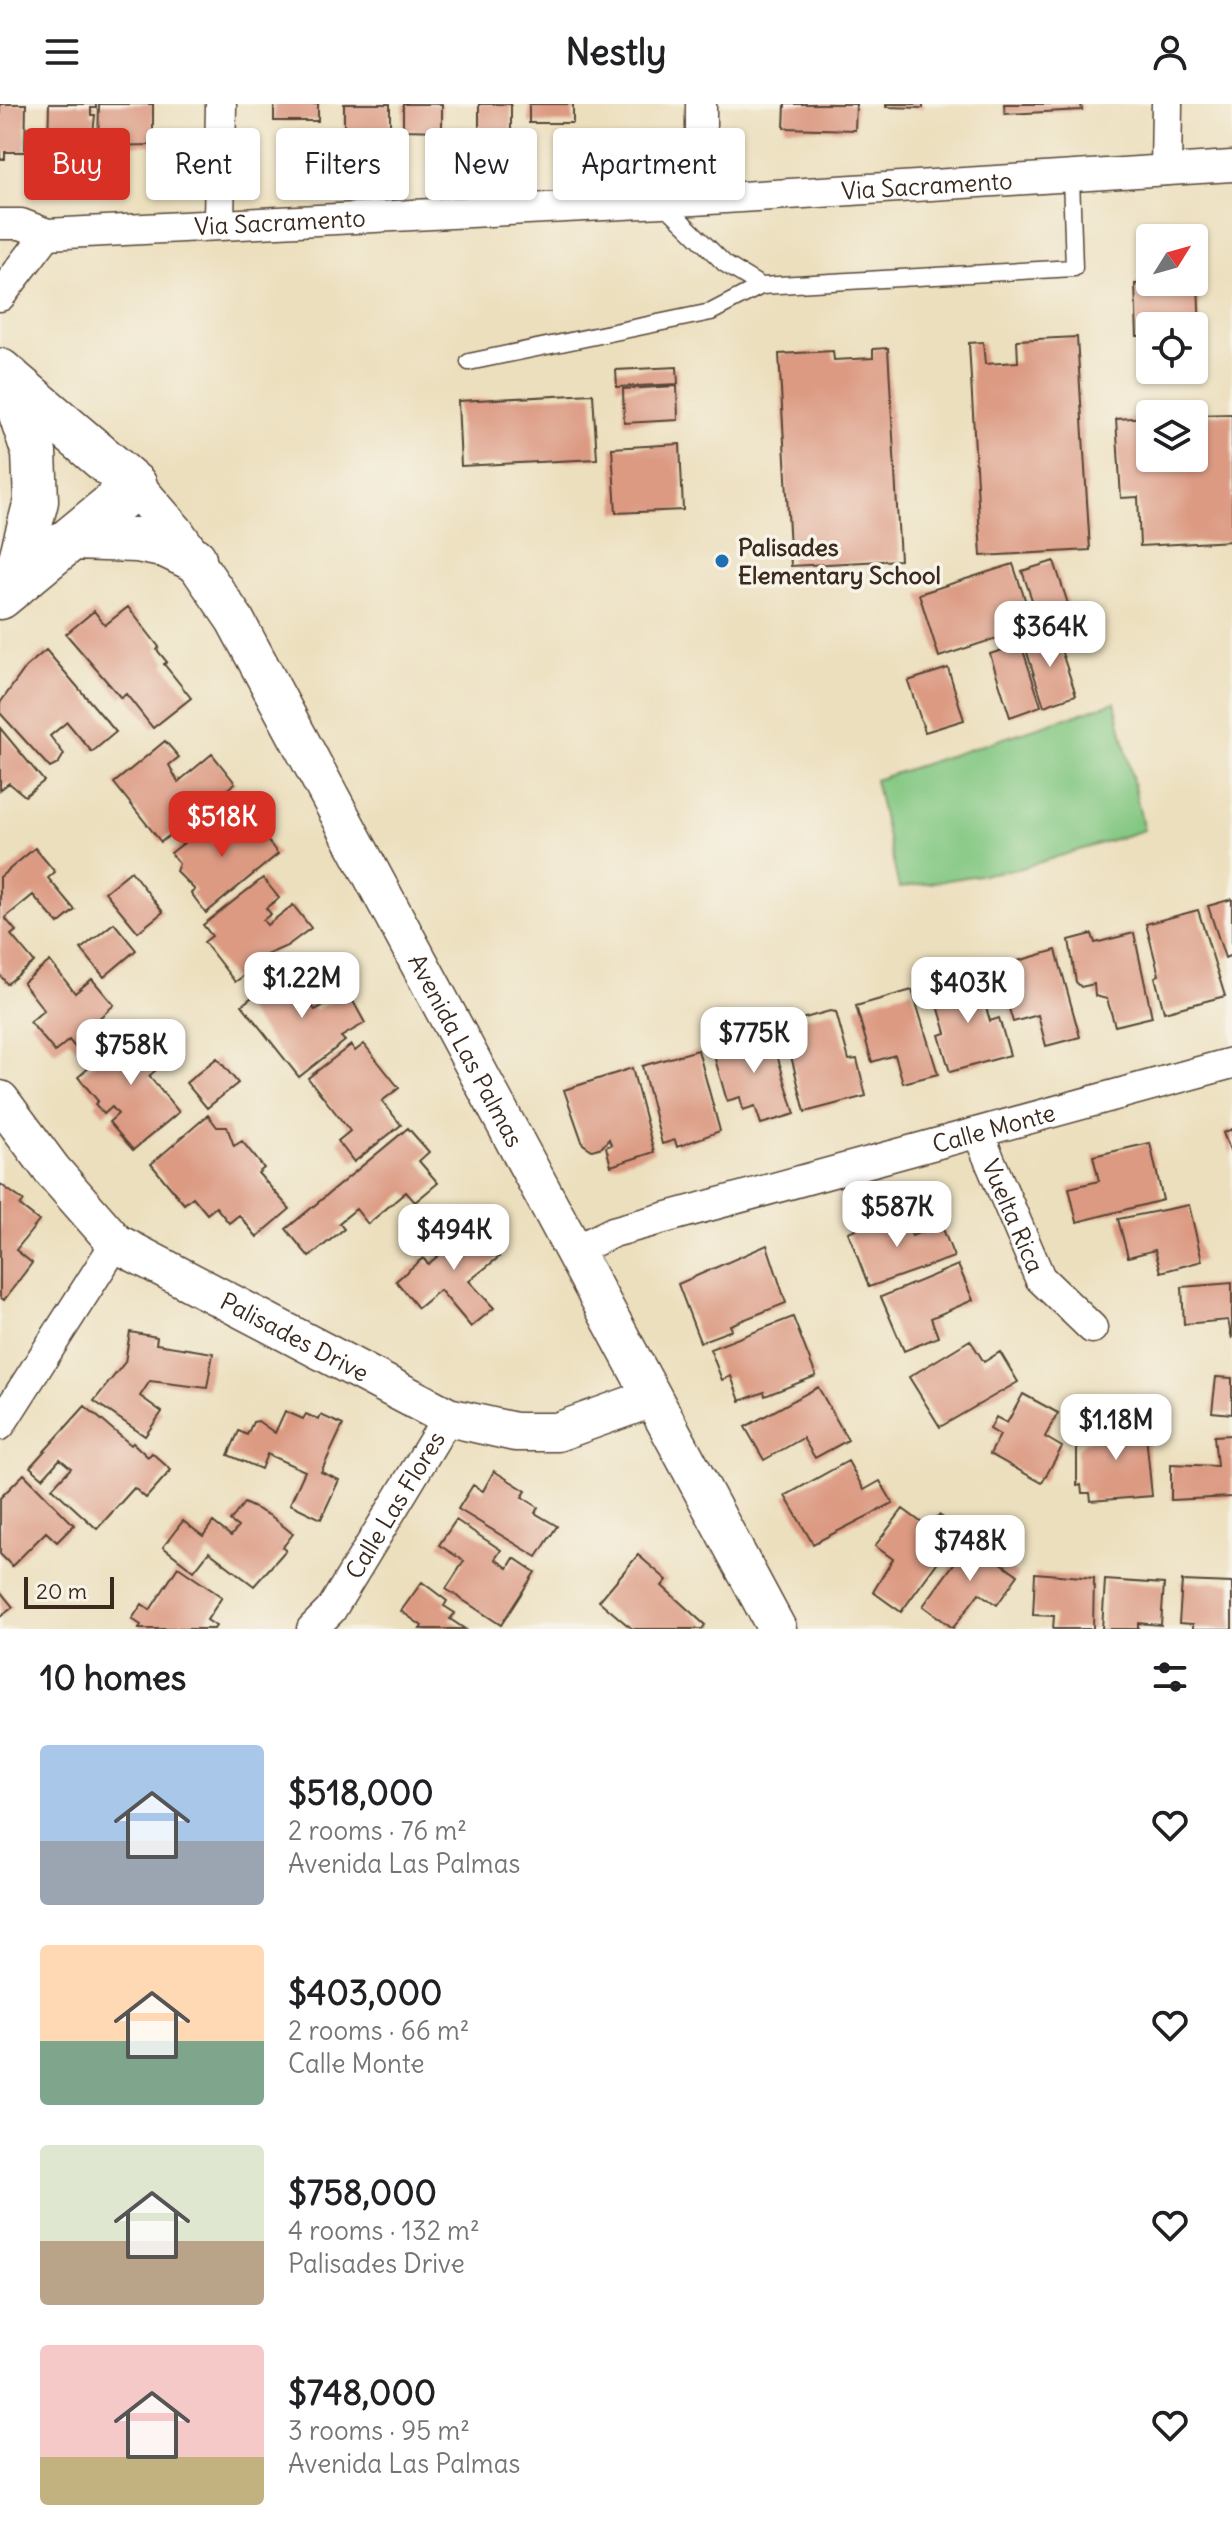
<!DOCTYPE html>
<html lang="en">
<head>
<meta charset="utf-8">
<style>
	:root { --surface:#fff; --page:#f6f6f6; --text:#202124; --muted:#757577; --accent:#d93025 }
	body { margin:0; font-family:Delius,sans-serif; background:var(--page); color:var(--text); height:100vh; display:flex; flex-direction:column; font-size:30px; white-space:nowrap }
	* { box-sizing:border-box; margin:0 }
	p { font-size:26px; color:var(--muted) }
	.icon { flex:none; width:44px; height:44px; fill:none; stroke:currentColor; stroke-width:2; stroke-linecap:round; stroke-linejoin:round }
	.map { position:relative; height:1525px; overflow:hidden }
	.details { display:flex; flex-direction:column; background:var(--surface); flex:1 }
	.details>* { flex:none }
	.hud { position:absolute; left:24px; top:24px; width:800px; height:72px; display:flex; gap:16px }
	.needle { width:52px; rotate:53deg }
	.buttons { position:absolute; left:1136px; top:120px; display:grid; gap:16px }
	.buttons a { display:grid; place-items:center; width:72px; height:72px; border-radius:8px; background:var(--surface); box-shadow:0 2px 6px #0004; font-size:40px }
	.scale { position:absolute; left:24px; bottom:20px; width:90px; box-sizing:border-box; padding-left:8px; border:4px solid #3b2a1e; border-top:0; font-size:22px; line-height:28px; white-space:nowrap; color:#3b2a1e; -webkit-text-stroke:6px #f7f3e8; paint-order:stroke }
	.price { position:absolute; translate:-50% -68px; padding:0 18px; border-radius:16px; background:#fff; color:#222; font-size:26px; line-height:52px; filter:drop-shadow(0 2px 4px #0008) }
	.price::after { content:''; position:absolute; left:50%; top:48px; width:24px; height:18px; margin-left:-12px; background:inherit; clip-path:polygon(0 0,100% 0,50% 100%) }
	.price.active { background:var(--accent); color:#fff }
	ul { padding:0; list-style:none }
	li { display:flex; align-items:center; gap:24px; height:200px; padding:0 40px }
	li span { display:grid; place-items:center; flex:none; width:224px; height:160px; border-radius:8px; color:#555 }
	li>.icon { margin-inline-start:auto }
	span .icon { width:96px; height:96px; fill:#fffc; stroke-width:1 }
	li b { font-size:34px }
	h2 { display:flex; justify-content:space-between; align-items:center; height:96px; padding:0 40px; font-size:34px }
	.tag { padding:0 28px; border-radius:8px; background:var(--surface); box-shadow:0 2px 6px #0004; font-size:28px; line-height:72px }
	.tag.active { background:var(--accent); color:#fff }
	header { display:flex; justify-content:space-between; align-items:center; height:104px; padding:0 40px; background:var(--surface); font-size:36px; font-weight:700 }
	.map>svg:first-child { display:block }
	.green { fill:#82c781; stroke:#5e7850; stroke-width:2 }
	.building { fill:#dc9a82 }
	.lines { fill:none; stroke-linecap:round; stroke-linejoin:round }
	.service-casing { stroke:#564536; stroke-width:19 }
	.minor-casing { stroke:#564536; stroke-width:33 }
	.tertiary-casing { stroke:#564536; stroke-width:41 }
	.secondary-casing { stroke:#564536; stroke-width:47 }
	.service { stroke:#fff; stroke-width:16 }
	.minor { stroke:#fff; stroke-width:30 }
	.tertiary { stroke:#fff; stroke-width:38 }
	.secondary { stroke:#fff; stroke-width:44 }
	.poi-dot { fill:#1f6fb2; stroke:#f7f3e8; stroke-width:3 }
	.labels { text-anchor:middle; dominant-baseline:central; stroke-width:7; stroke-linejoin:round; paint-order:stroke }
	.street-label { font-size:24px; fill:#3b2a1e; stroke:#f7f3e8 }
	.poi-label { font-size:24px; font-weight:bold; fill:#3b2a1e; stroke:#f7f3e8; text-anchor:start }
</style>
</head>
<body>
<header><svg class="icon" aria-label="menu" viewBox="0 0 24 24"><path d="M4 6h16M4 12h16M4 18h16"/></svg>Nestly<svg class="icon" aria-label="person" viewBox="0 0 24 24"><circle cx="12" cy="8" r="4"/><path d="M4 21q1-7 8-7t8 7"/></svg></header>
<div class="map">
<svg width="1232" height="1525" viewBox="0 0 1232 1525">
	<rect width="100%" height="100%" fill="#f7f3e8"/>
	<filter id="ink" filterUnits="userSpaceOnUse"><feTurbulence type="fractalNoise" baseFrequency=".0125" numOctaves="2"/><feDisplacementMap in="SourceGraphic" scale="16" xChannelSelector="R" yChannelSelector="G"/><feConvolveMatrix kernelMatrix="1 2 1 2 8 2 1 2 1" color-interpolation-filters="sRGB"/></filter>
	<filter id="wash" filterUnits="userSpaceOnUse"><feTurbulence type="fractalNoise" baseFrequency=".006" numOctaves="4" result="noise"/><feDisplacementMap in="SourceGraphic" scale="32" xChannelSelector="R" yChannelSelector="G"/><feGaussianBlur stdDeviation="1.8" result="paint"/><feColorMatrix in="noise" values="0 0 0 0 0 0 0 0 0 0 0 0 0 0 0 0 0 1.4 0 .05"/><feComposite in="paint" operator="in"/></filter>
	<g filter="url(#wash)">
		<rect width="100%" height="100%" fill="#ecdfbd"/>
		<!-- green -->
		<path class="green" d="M 1115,598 L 1144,726 L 1021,764 L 899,784 L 875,676 Z"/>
		<g id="blocks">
			<!-- building -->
			<path class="building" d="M 0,0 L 26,0 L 25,48 L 5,48 L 5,55 L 0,55 Z
				M 49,0 L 96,0 L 96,4 L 91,4 L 91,11 L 95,11 L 91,47 L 68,48 L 65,42 L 48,41 Z
				M 99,0 L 153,0 L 153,41 L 98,42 Z
				M 274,0 L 318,0 L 318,17 L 274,17 Z
				M 344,0 L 390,0 L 390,31 L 344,30 Z
				M 403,0 L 442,0 L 442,27 L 403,26 Z
				M 479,0 L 511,0 L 511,31 L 479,31 Z
				M 529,0 L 573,0 L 573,19 L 529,19 Z
				M 785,0 L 856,0 L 855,26 L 784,24 Z
				M 886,0 L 923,0 L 923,4 L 886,3 Z
				M 1004,0 L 1081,0 L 1082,6 L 1005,10 Z
				M 1198,178 L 1200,230 L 1194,230 L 1194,222 L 1150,222 L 1150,232 L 1137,232 L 1135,180 Z
				M 1077,233 L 1090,446 L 981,452 L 969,239 L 983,238 L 985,260 L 1018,258 L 1017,236 Z
				M 888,244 L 900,456 L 791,462 L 779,250 L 833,247 L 834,256 L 873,254 L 873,245 Z
				M 677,263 L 678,280 L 617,283 L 616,266 Z
				M 677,282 L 678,316 L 624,319 L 623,285 Z
				M 593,290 L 597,355 L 461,362 L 458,297 Z
				M 1232,310 L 1232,437 L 1140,442 L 1138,393 L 1121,394 L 1116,315 L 1150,313 L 1150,354 L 1194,354 L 1194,311 Z
				M 680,340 L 683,406 L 616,409 L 612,344 Z
				M 1054,457 L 1071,509 L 1040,519 L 1022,467 Z
				M 1013,460 L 1034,522 L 939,553 L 919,490 Z
				M 128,503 L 159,543 L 157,546 L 167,558 L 164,560 L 191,594 L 153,624 L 126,590 L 121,594 L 66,530 L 94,507 L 105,521 Z
				M 1055,528 L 1076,591 L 1044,602 L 1024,539 Z
				M 1021,540 L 1041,602 L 1010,613 L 990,550 Z
				M 46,546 L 116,628 L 92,648 L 67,618 L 50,632 L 64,650 L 58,660 L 50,664 L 0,609 L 0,599 L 26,563 Z
				M 948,564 L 964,616 L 925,628 L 908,577 Z
				M 0,624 L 44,677 L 25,692 L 9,679 L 0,686 Z
				M 165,637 L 179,653 L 169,661 L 178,678 L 212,650 L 235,679 L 161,738 L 114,679 Z
				M 224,708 L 232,718 L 241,711 L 257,731 L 261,728 L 278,750 L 206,809 L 191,789 L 195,786 L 176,767 L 179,760 L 171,749 Z
				M 35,744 L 55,768 L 48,774 L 75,806 L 58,820 L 33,791 L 5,814 L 16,827 L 11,831 L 34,858 L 7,880 L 0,871 L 0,773 Z
				M 131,767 L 163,808 L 138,828 L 105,788 Z
				M 263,774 L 279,794 L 266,804 L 271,810 L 263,816 L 267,821 L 293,801 L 311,824 L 287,842 L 266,851 L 270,861 L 267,867 L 261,869 L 252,866 L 235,878 L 204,838 L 212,832 L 203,821 Z
				M 1232,795 L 1232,851 L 1225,854 L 1208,802 Z
				M 1198,806 L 1225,892 L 1164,908 L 1155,873 L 1159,871 L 1146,820 Z
				M 114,819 L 136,846 L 104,873 L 81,845 Z
				M 1134,829 L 1152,913 L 1115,922 L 1107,895 L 1095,892 L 1094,880 L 1081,883 L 1076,878 L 1069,836 L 1092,830 L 1095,839 Z
				M 1056,846 L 1080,933 L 1046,942 L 1038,911 L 1013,918 L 997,863 Z
				M 50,857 L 75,889 L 92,875 L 114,901 L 97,916 L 109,931 L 83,953 L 69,936 L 55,948 L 30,918 L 44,906 L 23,879 Z
				M 294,860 L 313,884 L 303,891 L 315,906 L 348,888 L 365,919 L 341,933 L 345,937 L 299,973 L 242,901 Z
				M 976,869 L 990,917 L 999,914 L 1010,951 L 950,968 L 939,931 L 946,929 L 932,881 Z
				M 912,886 L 938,970 L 903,979 L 895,951 L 872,958 L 856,902 Z
				M 830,907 L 836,908 L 849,956 L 857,955 L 866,992 L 805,1008 L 783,920 Z
				M 141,920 L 170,954 L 149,972 L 179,1008 L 133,1046 L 109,1018 L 118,1010 L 112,1003 L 104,1010 L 95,1000 L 98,997 L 78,973 Z
				M 769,925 L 795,1010 L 761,1020 L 755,1002 L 743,1006 L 740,993 L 727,997 L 711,941 Z
				M 364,940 L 399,984 L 382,997 L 401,1021 L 354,1058 L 338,1037 L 350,1027 L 308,974 L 351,941 L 355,947 Z
				M 698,946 L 720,1027 L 677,1043 L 675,1036 L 662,1040 L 642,962 Z
				M 217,954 L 238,979 L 207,1004 L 186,979 Z
				M 632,964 L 654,1048 L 611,1062 L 606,1043 L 611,1041 L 609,1035 L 602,1043 L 592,1046 L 583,1040 L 564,986 Z
				M 208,1011 L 217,1023 L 227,1023 L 234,1042 L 242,1037 L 264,1064 L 258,1069 L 290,1105 L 257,1133 L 239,1111 L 229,1119 L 216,1103 L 207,1110 L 193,1093 L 184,1100 L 151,1060 Z
				M 408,1024 L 429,1048 L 419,1057 L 438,1079 L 415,1098 L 406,1088 L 368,1120 L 356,1105 L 339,1119 L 344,1125 L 309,1153 L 286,1125 Z
				M 1232,1025 L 1232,1051 L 1223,1029 Z
				M 1150,1039 L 1163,1096 L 1077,1118 L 1069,1084 L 1099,1077 L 1093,1052 Z
				M 0,1080 L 24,1097 L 20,1102 L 39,1117 L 16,1146 L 32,1159 L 4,1196 L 0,1193 Z
				M 1189,1101 L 1202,1157 L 1161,1168 L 1155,1146 L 1128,1153 L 1118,1115 Z
				M 902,1107 L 912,1132 L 941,1120 L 954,1153 L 869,1183 L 848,1128 Z
				M 465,1110 L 499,1153 L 469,1177 L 494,1204 L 471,1223 L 440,1186 L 418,1204 L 396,1177 L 423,1154 L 428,1160 L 449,1143 L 440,1131 Z
				M 767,1141 L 786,1199 L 730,1221 L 732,1226 L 700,1238 L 678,1180 Z
				M 958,1161 L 973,1196 L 931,1214 L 938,1233 L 904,1247 L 881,1193 Z
				M 1232,1179 L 1232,1235 L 1228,1216 L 1184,1220 L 1182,1183 Z
				M 793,1213 L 816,1272 L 765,1292 L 764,1288 L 740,1297 L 731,1272 L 722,1276 L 710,1245 Z
				M 130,1228 L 157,1233 L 156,1240 L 213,1249 L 207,1284 L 150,1277 L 140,1292 L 162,1308 L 145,1332 L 94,1297 L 125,1258 Z
				M 970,1236 L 984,1258 L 1000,1248 L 1018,1278 L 940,1323 L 909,1273 Z
				M 1216,1273 L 1232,1274 L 1232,1310 L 1212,1308 Z
				M 818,1283 L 848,1336 L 815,1354 L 803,1334 L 764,1356 L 745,1323 Z
				M 1023,1290 L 1058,1309 L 1045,1333 L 1062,1343 L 1042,1379 L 990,1350 L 1000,1331 L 990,1325 L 996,1313 L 1007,1319 Z
				M 85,1302 L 131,1341 L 133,1339 L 148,1353 L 152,1349 L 171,1366 L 146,1394 L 134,1384 L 97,1425 L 52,1384 L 71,1364 L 60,1355 L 43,1374 L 30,1363 Z
				M 285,1307 L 303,1315 L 306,1310 L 319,1316 L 321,1311 L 343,1321 L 321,1368 L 339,1376 L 321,1415 L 290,1400 L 305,1367 L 267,1350 L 261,1365 L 228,1351 L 239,1327 L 247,1331 L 253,1318 L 258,1317 L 275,1329 Z
				M 1144,1311 L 1152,1392 L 1091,1397 L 1090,1389 L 1082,1389 L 1081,1381 L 1077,1382 L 1077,1345 L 1087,1336 L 1108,1335 L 1106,1314 Z
				M 1232,1331 L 1232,1393 L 1171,1396 L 1171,1360 L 1217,1362 L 1214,1332 Z
				M 848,1357 L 864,1386 L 880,1377 L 893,1399 L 813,1440 L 785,1392 Z
				M 494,1367 L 526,1387 L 522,1393 L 538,1403 L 535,1409 L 557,1422 L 537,1453 L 458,1405 L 473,1381 L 483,1387 Z
				M 24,1370 L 74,1421 L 57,1438 L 46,1428 L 12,1462 L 0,1450 L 0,1394 Z
				M 244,1399 L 271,1412 L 293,1430 L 283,1443 L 286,1446 L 254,1482 L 209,1448 L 194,1467 L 163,1443 L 183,1417 L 203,1432 L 213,1418 L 231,1432 L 238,1423 L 230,1417 Z
				M 903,1405 L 929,1424 L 939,1411 L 961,1426 L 901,1508 L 873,1488 L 893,1455 L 875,1442 Z
				M 456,1416 L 501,1446 L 495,1455 L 508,1464 L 514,1454 L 535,1468 L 501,1521 L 446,1485 L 464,1457 L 439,1441 Z
				M 975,1431 L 993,1444 L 989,1450 L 1018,1471 L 997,1501 L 979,1489 L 953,1524 L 923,1502 Z
				M 638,1451 L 667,1476 L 662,1482 L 705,1521 L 702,1525 L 632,1525 L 599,1497 Z
				M 178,1463 L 222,1493 L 207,1516 L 216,1522 L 214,1525 L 139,1525 L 141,1521 L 132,1515 L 142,1500 L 150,1506 Z
				M 1035,1469 L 1094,1474 L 1093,1525 L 1053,1525 L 1054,1512 L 1033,1511 Z
				M 1105,1476 L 1164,1480 L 1161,1521 L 1138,1519 L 1138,1525 L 1102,1525 Z
				M 1182,1477 L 1232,1479 L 1232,1525 L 1193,1525 L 1193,1520 L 1179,1519 Z
				M 422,1478 L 447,1497 L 444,1502 L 455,1509 L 450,1515 L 465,1525 L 420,1525 L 422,1522 L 401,1507 Z
				M 0,1487 L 13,1503 L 0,1513 Z"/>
		</g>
	</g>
	<g filter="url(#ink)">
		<use href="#blocks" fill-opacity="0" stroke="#564536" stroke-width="2"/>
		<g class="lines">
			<defs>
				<path id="service" d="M 663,99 L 725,160 L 761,182 L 1074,164 L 1071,73
					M 469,258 L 711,208 L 761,182"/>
				<g id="minor">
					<path d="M 701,0 L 701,95"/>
					<path d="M 1166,66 L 1167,0"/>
					<path id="s1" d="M 0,120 L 21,120 L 47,130 L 662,98 L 1232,62"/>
					<path d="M 219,120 L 221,0"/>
					<path d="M 0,192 L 47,130"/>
					<path id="s2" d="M 978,1029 L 1040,1174 L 1092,1224"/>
					<path id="s3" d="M 574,1147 L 613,1128 L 1232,959"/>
					<path d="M 0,1321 L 116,1139"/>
					<path id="s4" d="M 312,1525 L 331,1506 L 448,1313"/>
				</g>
				<g id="tertiary">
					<path id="s5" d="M 135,382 L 175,428 L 235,516 L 777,1525"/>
					<path id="s6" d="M 0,996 L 52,1066 L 116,1139 L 448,1313 L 515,1328 L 557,1328 L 652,1294"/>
				</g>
				<path id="secondary" d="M 0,267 L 135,382 L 0,493
					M 9,274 L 34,349 L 36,397 L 14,482
					M 72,434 L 137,436 L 167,442 L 194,455"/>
			</defs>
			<!-- service casing -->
			<use href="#service" class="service-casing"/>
			<!-- minor casing -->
			<use href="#minor" class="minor-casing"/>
			<!-- tertiary casing -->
			<use href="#tertiary" class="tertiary-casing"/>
			<!-- secondary casing -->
			<use href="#secondary" class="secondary-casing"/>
			<!-- service -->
			<use href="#service" class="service"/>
			<!-- minor -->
			<use href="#minor" class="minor"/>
			<!-- tertiary -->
			<use href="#tertiary" class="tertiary"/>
			<!-- secondary -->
			<use href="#secondary" class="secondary"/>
		</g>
	</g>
	<!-- markers -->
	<circle class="poi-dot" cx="722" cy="457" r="8"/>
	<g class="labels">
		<!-- street labels -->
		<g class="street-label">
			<text stroke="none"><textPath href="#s1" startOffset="930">Via Sacramento</textPath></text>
			<text stroke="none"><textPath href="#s1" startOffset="282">Via Sacramento</textPath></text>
			<text stroke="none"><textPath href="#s5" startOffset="656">Avenida Las Palmas</textPath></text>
			<text stroke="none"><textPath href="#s3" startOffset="438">Calle Monte</textPath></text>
			<text stroke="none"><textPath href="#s2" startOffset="90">Vuelta Rica</textPath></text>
			<text stroke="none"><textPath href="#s6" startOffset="386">Palisades Drive</textPath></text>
			<text stroke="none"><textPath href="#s4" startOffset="150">Calle Las Flores</textPath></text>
		</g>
		<!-- poi labels -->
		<g class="poi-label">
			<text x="738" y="443">Palisades<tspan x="738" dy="28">Elementary School</tspan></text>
		</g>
	</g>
</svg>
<div class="buttons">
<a><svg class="needle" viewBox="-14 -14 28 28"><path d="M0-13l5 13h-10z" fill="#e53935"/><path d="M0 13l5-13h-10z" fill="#757577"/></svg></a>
<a><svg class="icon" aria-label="locate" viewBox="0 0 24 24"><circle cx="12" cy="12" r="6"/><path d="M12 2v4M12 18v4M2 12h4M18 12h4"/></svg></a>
<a><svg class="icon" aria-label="layers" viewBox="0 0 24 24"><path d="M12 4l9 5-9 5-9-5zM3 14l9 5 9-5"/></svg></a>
</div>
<div class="scale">20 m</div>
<b class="price" style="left:1050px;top:565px">$364K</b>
<b class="price active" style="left:222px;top:755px">$518K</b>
<b class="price" style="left:302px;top:916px">$1.22M</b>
<b class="price" style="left:968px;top:921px">$403K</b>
<b class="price" style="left:754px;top:971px">$775K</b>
<b class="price" style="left:131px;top:983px">$758K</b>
<b class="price" style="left:897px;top:1145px">$587K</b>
<b class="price" style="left:454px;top:1168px">$494K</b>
<b class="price" style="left:1116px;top:1358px">$1.18M</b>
<b class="price" style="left:970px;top:1479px">$748K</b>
<div class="hud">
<a class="tag active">Buy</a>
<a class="tag">Rent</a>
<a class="tag">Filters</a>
<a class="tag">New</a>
<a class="tag">Apartment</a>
</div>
</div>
<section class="details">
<h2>10 homes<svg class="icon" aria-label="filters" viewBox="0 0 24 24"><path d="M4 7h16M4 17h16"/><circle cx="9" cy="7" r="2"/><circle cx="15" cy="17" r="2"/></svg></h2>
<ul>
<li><span style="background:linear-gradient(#a9c7e8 60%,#9aa5b1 0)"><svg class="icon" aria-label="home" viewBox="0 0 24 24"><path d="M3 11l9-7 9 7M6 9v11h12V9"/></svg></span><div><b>$518,000</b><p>2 rooms · 76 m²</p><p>Avenida Las Palmas</p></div><svg class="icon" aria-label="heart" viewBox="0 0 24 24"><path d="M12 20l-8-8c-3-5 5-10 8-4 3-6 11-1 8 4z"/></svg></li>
<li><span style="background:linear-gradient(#ffd9b3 60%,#7fa58c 0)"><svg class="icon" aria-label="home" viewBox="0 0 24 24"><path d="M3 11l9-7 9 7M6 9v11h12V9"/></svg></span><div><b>$403,000</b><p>2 rooms · 66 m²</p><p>Calle Monte</p></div><svg class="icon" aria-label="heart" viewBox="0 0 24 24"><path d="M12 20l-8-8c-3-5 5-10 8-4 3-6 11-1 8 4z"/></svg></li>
<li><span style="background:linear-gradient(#dfe7d0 60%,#b9a48a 0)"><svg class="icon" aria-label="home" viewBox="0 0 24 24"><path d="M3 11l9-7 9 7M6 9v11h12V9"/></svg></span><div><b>$758,000</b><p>4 rooms · 132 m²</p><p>Palisades Drive</p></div><svg class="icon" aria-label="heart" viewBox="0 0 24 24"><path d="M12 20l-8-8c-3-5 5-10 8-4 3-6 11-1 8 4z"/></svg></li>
<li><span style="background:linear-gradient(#f6c9c9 70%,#c2b280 0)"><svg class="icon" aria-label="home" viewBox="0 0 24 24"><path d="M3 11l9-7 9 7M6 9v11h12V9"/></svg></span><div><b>$748,000</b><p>3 rooms · 95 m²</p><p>Avenida Las Palmas</p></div><svg class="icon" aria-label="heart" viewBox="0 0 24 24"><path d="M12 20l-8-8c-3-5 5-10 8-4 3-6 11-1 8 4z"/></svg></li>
</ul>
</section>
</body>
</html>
